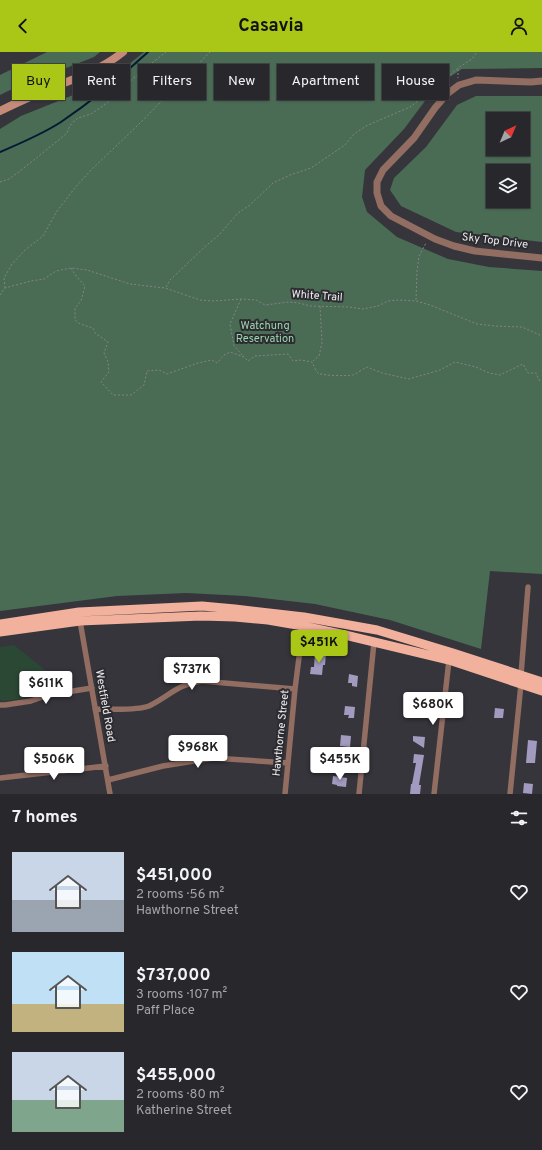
<!DOCTYPE html>
<html lang="en">
<head>
<meta charset="utf-8">
<style>
	:root { --surface:#28282c; --page:#303034; --text:#f1f3f6; --muted:#a5a6a9; --line:#444448; --accent:#aac717 }
	body { margin:0; font-family:Overpass,sans-serif; background:var(--page); color:var(--text); height:100vh; display:flex; flex-direction:column; font-size:15px; white-space:nowrap }
	* { box-sizing:border-box; margin:0 }
	p { font-size:13px; color:var(--muted) }
	.icon { flex:none; width:22px; height:22px; fill:none; stroke:currentColor; stroke-width:2; stroke-linecap:round; stroke-linejoin:round }
	.map { position:relative; height:742px; overflow:hidden }
	.drawer { display:flex; flex-direction:column; background:var(--surface); flex:1 }
	.drawer>* { flex:none }
	.guide { position:absolute; left:12px; top:12px; width:518px; height:36px; display:flex; gap:8px }
	.needle { width:26px; rotate:44deg }
	.buttons { position:absolute; left:486px; top:60px; display:grid; gap:8px }
	.buttons a { display:grid; place-items:center; width:44px; height:44px; border-radius:0px; background:var(--surface); box-shadow:0 1px 3px #0004,0 0 0 1px var(--line); font-size:20px }
	.price { position:absolute; translate:-50% -34px; padding:0 9px; border-radius:4px; background:#fff; color:#222; font-size:13px; line-height:26px; filter:drop-shadow(0 1px 2px #0008) }
	.price::after { content:''; position:absolute; left:50%; top:24px; width:12px; height:9px; margin-left:-6px; background:inherit; clip-path:polygon(0 0,100% 0,50% 100%) }
	.price.active { background:var(--accent); color:#111 }
	ul { padding:0; list-style:none }
	li { display:flex; align-items:center; gap:12px; height:100px; padding:0 12px }
	li span { display:grid; place-items:center; flex:none; width:112px; height:80px; border-radius:0px; color:#555 }
	li>.icon { margin-inline-start:auto }
	span .icon { width:48px; height:48px; fill:#fffc; stroke-width:1 }
	li b { font-size:17px }
	h2 { display:flex; justify-content:space-between; align-items:center; height:48px; padding:0 12px; font-size:17px }
	.pill { padding:0 14px; border-radius:0px; background:var(--surface); box-shadow:0 1px 3px #0004,0 0 0 1px var(--line); font-size:14px; line-height:36px }
	.pill.active { background:var(--accent); color:#111 }
	header { display:flex; justify-content:space-between; align-items:center; height:52px; padding:0 12px; background:var(--accent); color:#111; font-size:18px; font-weight:700 }
	.map>svg:first-child { display:block }
	.green { fill:#2b4835 }
	.forest { fill:#4a6c55; fill-rule:evenodd }
	.lines { fill:none; stroke-linecap:round; stroke-linejoin:round }
	.stream { stroke:#051a32; stroke-width:2 }
	.building { fill:#a29abf }
	.path { stroke:#848388; stroke-width:1; stroke-dasharray:2 2; stroke-linecap:butt }
	.minor { stroke:#926d61; stroke-width:5.5 }
	.tertiary { stroke:#926d61; stroke-width:7 }
	.secondary { stroke:#c58a78; stroke-width:8 }
	.trunk { stroke:#f2b19d; stroke-width:9 }
	.labels { text-anchor:middle; dominant-baseline:central; stroke-width:4; stroke-linejoin:round; paint-order:stroke }
	.street-label { font-size:11px; fill:#edecf0; stroke:#2c2b30 }
	.park-label { font-size:11px; fill:#9bd7af; stroke:#2c2b30 }
</style>
</head>
<body>
<header><svg class="icon" aria-label="back" viewBox="0 0 24 24"><path d="M15 5l-7 7 7 7"/></svg>Casavia<svg class="icon" aria-label="person" viewBox="0 0 24 24"><circle cx="12" cy="8" r="4"/><path d="M4 21q1-7 8-7t8 7"/></svg></header>
<div class="map">
<svg width="542" height="742" viewBox="0 0 542 742">
	<rect width="100%" height="100%" fill="#36353b"/>
	<!-- green -->
	<path class="green" d="M 14,593 L 50,622 L 48,632 L 26,646 L 3,649 L 0,648 L 0,595 Z"/>
	<!-- forest -->
	<path class="forest" d="M 47,0 L 100,0 L 94,5 L 8,39 L 0,43 L 0,23 Z
		M 144,0 L 542,0 L 542,16 L 462,17 L 437,33 L 404,77 L 365,118 L 362,145 L 367,160 L 397,185 L 448,207 L 489,215 L 542,219 L 542,522 L 490,519 L 481,597 L 390,568 L 315,552 L 245,544 L 186,541 L 117,544 L 0,559 L 0,77 L 21,64 L 108,29 Z
		M 476,44 L 542,44 L 542,190 L 456,180 L 401,154 L 390,138 L 394,126 L 426,95 L 457,53 ZM 493,67 L 523,67 L 523,97 L 493,97 ZM 493,119 L 523,119 L 523,149 L 493,149 Z"/>
	<g class="lines">
		<!-- stream -->
		<path class="stream" d="M 0,100 C 19,92 44,81 61,70 C 92,49 121,25 148,0"/>
	</g>
	<!-- building -->
	<path class="building" d="M 315,600 L 326,601 L 325,613 L 323,613 L 322,623 L 310,622 L 311,615 L 314,615 Z
		M 349,622 L 358,624 L 357,635 L 352,634 L 352,631 L 348,631 Z
		M 345,654 L 355,655 L 354,666 L 348,666 L 349,663 L 344,663 Z
		M 495,656 L 504,657 L 503,666 L 494,666 Z
		M 341,683 L 351,684 L 350,695 L 340,694 Z
		M 413,684 L 425,685 L 424,696 L 413,689 Z
		M 528,688 L 537,689 L 535,711 L 526,711 Z
		M 414,702 L 424,703 L 419,733 L 421,733 L 420,742 L 410,742 L 411,732 L 412,732 L 416,711 L 413,711 Z
		M 333,724 L 347,726 L 346,735 L 337,734 L 337,733 L 332,732 Z
		M 524,731 L 533,732 L 532,742 L 523,741 Z"/>
	<g class="lines">
		<!-- path -->
		<path class="path" d="M 458,17 L 458,26
			M 0,130 L 9,127 L 20,119 L 60,87 L 67,81 L 69,76 L 72,71 L 78,66 L 91,62 L 107,51 L 138,22 L 166,0
			M 71,216 L 76,224 L 85,234 L 81,249 L 75,256 L 75,268 L 80,272 L 93,276 L 95,281 L 108,290 L 104,301 L 108,310 L 109,320 L 101,330 L 113,343 L 131,343 L 144,333 L 147,319 L 159,318 L 167,322 L 198,311 L 212,308 L 217,311 L 224,303 L 230,300 L 244,305 L 248,309 L 255,304 L 288,302 L 293,309 L 301,308 L 312,310 C 314,313 315,319 318,321 C 323,324 347,324 353,323 C 356,322 363,317 367,315 L 382,321 L 409,327 L 440,318 L 455,310 L 476,315 L 489,321 L 500,323 L 523,312 L 528,321 L 536,321 L 539,328 L 542,329
			M 166,235 L 170,228 L 208,192 L 219,183 L 238,161 L 250,153 L 273,131 L 290,123 L 311,116 L 345,93 L 354,82 L 366,74 L 410,55 L 438,34 L 458,16 L 472,7 L 477,0
			M 5,236 L 4,226 L 12,212 L 25,198 L 43,184 L 57,159 L 74,137 L 90,119 L 136,75 L 210,0
			M 0,243 L 5,236 L 31,229 L 44,227 L 56,219 L 71,216 L 87,218 L 130,232 L 165,236 L 200,248 L 213,249 L 241,247 L 256,248 L 265,253 L 289,250 L 299,251 L 310,254 L 349,255 L 363,257 L 378,254 L 388,249 L 399,248 L 416,249 L 430,253 L 477,272 L 495,274 L 522,275 L 542,284
			M 241,247 L 230,272 L 234,294 L 244,305
			M 416,248 L 417,219 L 419,204 L 426,191
			M 313,309 L 319,304 L 322,291 L 320,254"/>
		<!-- minor -->
		<path class="minor" d="M 80,569 L 110,742
			M 521,623 L 528,535
			M 0,653 L 5,653 L 31,649 L 48,643 L 92,636
			M 95,657 C 110,657 136,659 149,654 C 168,645 179,631 202,629 L 295,637
			M 0,726 L 106,714
			M 108,728 L 163,714 L 213,706 L 288,711
			M 285,742 L 295,637 L 303,574
			M 359,742 L 374,590
			M 434,742 L 449,608
			M 510,742 L 521,632"/>
		<!-- tertiary -->
		<path class="tertiary" d="M 542,29 L 531,30 L 476,28 L 459,33 L 447,42 L 435,56 L 414,86 L 383,118 L 377,130 L 377,141 L 381,154 L 391,164 L 435,187 L 454,194 L 475,199 L 542,206"/>
		<!-- secondary -->
		<path class="secondary" d="M 0,59 C 16,51 32,44 48,37 C 74,27 101,18 123,0"/>
		<!-- trunk -->
		<path class="trunk" d="M 0,572 L 79,560 L 202,554 L 235,557 L 304,565 L 377,578 L 453,601 L 542,630
			M 0,580 L 80,569 L 201,564 L 235,565 L 268,568 L 303,574 L 345,583 L 449,608 L 542,639"/>
	</g>
	<g class="labels">
		<!-- street labels -->
		<g class="street-label">
			<text transform="translate(495 189) rotate(7)">Sky Top Drive</text>
			<text transform="translate(317 244) rotate(4)">White Trail</text>
			<text transform="translate(105 654) rotate(80)">Westfield Road</text>
			<text transform="translate(281 681) rotate(-84)">Hawthorne Street</text>
		</g>
		<!-- park labels -->
		<g class="park-label">
			<text x="265" y="274">Watchung<tspan x="265" dy="13">Reservation</tspan></text>
		</g>
	</g>
</svg>
<div class="buttons">
<a><svg class="needle" viewBox="-14 -14 28 28"><path d="M0-13l5 13h-10z" fill="#e53935"/><path d="M0 13l5-13h-10z" fill="#a5a6a9"/></svg></a>
<a><svg class="icon" aria-label="layers" viewBox="0 0 24 24"><path d="M12 4l9 5-9 5-9-5zM3 14l9 5 9-5"/></svg></a>
</div>
<b class="price active" style="left:319px;top:612px">$451K</b>
<b class="price" style="left:192px;top:639px">$737K</b>
<b class="price" style="left:46px;top:653px">$611K</b>
<b class="price" style="left:433px;top:674px">$680K</b>
<b class="price" style="left:198px;top:717px">$968K</b>
<b class="price" style="left:54px;top:729px">$506K</b>
<b class="price" style="left:340px;top:729px">$455K</b>
<div class="guide">
<a class="pill active">Buy</a>
<a class="pill">Rent</a>
<a class="pill">Filters</a>
<a class="pill">New</a>
<a class="pill">Apartment</a>
<a class="pill">House</a>
</div>
</div>
<section class="drawer">
<h2>7 homes<svg class="icon" aria-label="filters" viewBox="0 0 24 24"><path d="M4 7h16M4 17h16"/><circle cx="9" cy="7" r="2"/><circle cx="15" cy="17" r="2"/></svg></h2>
<ul>
<li><span style="background:linear-gradient(#c9d6e8 60%,#9aa5b1 0)"><svg class="icon" aria-label="home" viewBox="0 0 24 24"><path d="M3 11l9-7 9 7M6 9v11h12V9"/></svg></span><div><b>$451,000</b><p>2 rooms · 56 m²</p><p>Hawthorne Street</p></div><svg class="icon" aria-label="heart" viewBox="0 0 24 24"><path d="M12 20l-8-8c-3-5 5-10 8-4 3-6 11-1 8 4z"/></svg></li>
<li><span style="background:linear-gradient(#bfe0f5 65%,#c2b280 0)"><svg class="icon" aria-label="home" viewBox="0 0 24 24"><path d="M3 11l9-7 9 7M6 9v11h12V9"/></svg></span><div><b>$737,000</b><p>3 rooms · 107 m²</p><p>Paff Place</p></div><svg class="icon" aria-label="heart" viewBox="0 0 24 24"><path d="M12 20l-8-8c-3-5 5-10 8-4 3-6 11-1 8 4z"/></svg></li>
<li><span style="background:linear-gradient(#c9d6e8 60%,#7fa58c 0)"><svg class="icon" aria-label="home" viewBox="0 0 24 24"><path d="M3 11l9-7 9 7M6 9v11h12V9"/></svg></span><div><b>$455,000</b><p>2 rooms · 80 m²</p><p>Katherine Street</p></div><svg class="icon" aria-label="heart" viewBox="0 0 24 24"><path d="M12 20l-8-8c-3-5 5-10 8-4 3-6 11-1 8 4z"/></svg></li>
</ul>
</section>
</body>
</html>
